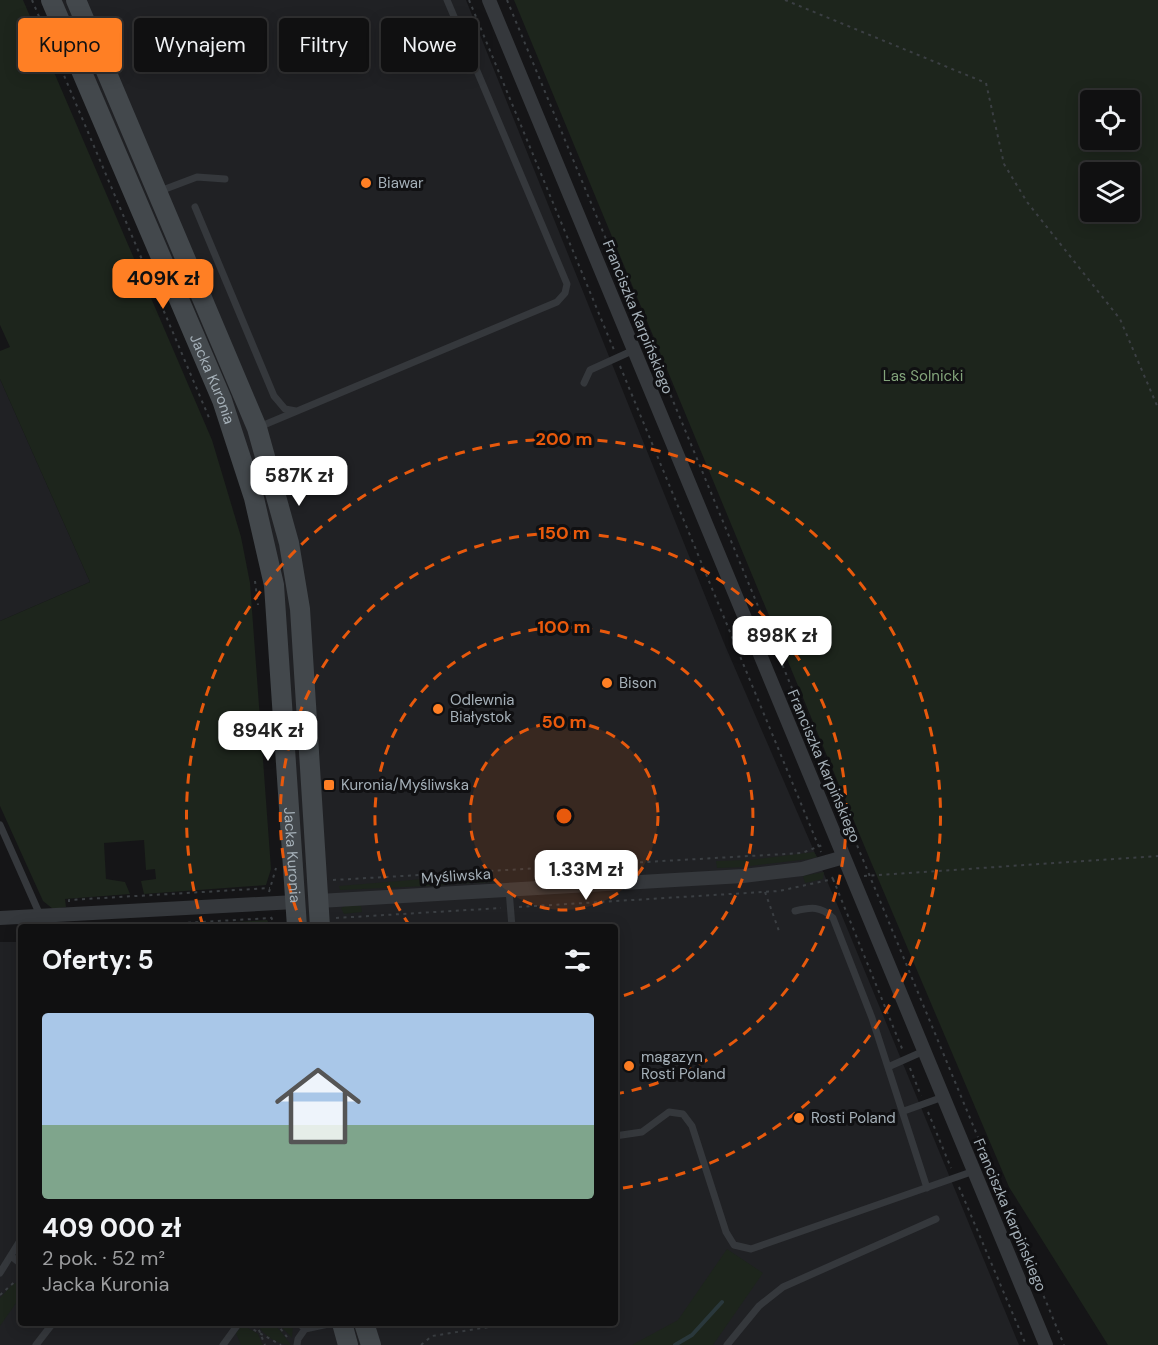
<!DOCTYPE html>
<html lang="pl">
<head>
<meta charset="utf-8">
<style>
	:root { --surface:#101011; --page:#19191a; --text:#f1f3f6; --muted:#9c9d9f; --line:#303031; --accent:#ff7f24 }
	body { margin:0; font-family:"DM Sans",sans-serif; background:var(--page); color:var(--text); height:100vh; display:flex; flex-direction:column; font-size:22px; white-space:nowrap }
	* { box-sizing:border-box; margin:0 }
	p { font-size:20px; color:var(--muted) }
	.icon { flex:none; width:33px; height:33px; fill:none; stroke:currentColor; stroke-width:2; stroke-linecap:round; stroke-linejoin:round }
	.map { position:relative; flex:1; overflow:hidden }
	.sheet { position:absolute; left:18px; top:924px; width:600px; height:402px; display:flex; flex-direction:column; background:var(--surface); border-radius:6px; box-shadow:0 3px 15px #0003,0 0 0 2px var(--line) }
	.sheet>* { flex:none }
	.hud { position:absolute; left:18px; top:18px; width:600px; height:54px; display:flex; gap:12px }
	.controls { position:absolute; left:1080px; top:90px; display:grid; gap:12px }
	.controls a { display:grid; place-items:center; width:60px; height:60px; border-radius:6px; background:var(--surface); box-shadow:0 3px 15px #0003,0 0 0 2px var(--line); font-size:30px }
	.price { position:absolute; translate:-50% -51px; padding:0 14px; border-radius:12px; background:#fff; color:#222; font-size:20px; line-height:39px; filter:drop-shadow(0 2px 3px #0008) }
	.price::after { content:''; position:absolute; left:50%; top:36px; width:18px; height:14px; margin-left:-9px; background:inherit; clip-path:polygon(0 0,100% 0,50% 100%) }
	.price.selected { background:var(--accent); color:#111 }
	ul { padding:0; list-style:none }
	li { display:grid; align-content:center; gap:12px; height:318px; padding:0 24px }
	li+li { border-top:2px solid var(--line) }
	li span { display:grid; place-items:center; height:186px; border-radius:6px; color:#555 }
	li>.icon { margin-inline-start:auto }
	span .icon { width:108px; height:108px; fill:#fffc; stroke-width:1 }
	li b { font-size:26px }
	h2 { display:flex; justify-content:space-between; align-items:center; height:72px; padding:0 24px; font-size:26px }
	.chip { padding:0 21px; border-radius:6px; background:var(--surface); box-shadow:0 3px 15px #0003,0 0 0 2px var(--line); font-size:21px; line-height:54px }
	.chip.selected { background:var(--accent); color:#111 }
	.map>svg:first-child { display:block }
	.built { fill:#202124 }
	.green { fill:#1d251c; fill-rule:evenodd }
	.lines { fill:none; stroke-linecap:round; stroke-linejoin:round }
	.stream { stroke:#2a383c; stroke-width:4 }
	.path { stroke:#3b3f43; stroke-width:2; stroke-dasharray:3 4.5; stroke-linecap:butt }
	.service { stroke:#35383c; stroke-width:7 }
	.minor { stroke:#35383c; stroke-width:14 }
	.secondary { stroke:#43484c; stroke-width:20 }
	.ring { fill:none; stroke:#e8590c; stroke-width:3; stroke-dasharray:10 8 }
	.poi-dot { fill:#ff7f24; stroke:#101012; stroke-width:2 }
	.labels { text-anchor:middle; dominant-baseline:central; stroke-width:6; stroke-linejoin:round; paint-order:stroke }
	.poi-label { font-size:15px; fill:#a5b0b8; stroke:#101012; text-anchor:start }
	.street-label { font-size:15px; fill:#a5b0b8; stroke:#101012 }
	.park-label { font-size:15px; fill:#83a47b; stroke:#101012 }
	.centre { fill:#e8590c; stroke:#101012; stroke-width:3 }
	.ring-label { font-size:18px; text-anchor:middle; font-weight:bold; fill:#e8590c; stroke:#101012; stroke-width:6; stroke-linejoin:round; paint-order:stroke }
</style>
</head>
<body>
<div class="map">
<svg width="1158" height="1345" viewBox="0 0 1158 1345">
	<rect width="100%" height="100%" fill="#151517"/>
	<!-- built -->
	<path class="built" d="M 52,0 L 466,0 L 724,643 L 840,911 L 1019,1345 L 0,1345 L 0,942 L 21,942 L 21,1323 L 615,1323 L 615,927 L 299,927 L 280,620 L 241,445 Z
		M 0,379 L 90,582 L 0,621 Z"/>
	<!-- green -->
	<path class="green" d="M 0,0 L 23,0 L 212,440 L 241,537 L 250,583 L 271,869 L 266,885 L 144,894 L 141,881 L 156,879 L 155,869 L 146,870 L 144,840 L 104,843 L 106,879 L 125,882 L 130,894 L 65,899 L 66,907 L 53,909 L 43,901 L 0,806 L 0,621 L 90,582 L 0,379 L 0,351 L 10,347 L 0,325 Z
		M 514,0 L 1158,0 L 1158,1345 L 1108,1345 L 1009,1187 L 871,862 ZM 1090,100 L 1130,100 L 1130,140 L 1090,140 ZM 1090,172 L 1130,172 L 1130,212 L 1090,212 Z
		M 814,852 L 817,857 L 809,859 L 750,866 L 750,860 Z
		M 747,860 L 747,867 L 717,868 L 716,861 Z
		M 824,872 L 823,879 L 805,883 L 803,876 Z
		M 493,875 L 493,882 L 452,884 L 451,877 Z
		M 448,877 L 448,885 L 340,890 L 339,886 Z
		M 346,906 L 361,906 L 362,912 L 344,914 L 341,908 Z
		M 267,920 L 271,927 L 160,927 Z
		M 727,1249 L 763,1273 L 713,1345 L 632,1345 L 678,1320 Z
		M 21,1280 L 21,1296 L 0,1326 L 0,1298 L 12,1285 Z
		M 257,1323 L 274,1323 L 291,1345 C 278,1345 262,1335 257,1323 Z
		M 278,1323 L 293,1325 L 292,1338 Z
		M 243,1325 L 258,1334 L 263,1345 L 241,1345 L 236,1333 Z"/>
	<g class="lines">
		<!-- stream -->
		<path class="stream" d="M 675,1345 L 692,1335 L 722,1302"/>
		<!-- path -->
		<path class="path" d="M 32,0 L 210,420
			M 469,0 L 614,350
			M 507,0 L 1064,1345
			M 785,0 L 986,83 L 1004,164 L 1027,202 L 1120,319 L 1158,408
			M 620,366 L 821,852
			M 255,581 L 258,605
			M 864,876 L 1158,856
			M 833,879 L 903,1051
			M 333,880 L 802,853 L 825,844
			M 269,892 L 276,868
			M 765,892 L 779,931
			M 69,902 L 69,900 L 270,888
			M 519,907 L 779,891 L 833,879 L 830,874
			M 271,917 L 276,927
			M 336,918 L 501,908
			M 113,927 L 271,918
			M 910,1068 L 921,1096
			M 928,1112 L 951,1168
			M 959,1187 L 1026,1345
			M 0,1295 L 20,1277
			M 256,1323 L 265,1345
			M 276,1323 L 287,1337
			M 247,1326 L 281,1345
			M 421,1345 L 432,1336 L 514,1323"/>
		<!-- service -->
		<path class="service" d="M 160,191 L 197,177 L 225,179
			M 195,207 L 274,396 L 285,409 L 296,411
			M 584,383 L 590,370 L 634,350
			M 259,427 L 557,302 L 565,293 L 567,284 L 447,0
			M 0,825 L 40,915 L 41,927
			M 509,890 L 512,927
			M 795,911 C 811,907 821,906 833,918 L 872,1018 L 927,1188
			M 888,1067 L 924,1051
			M 904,1111 L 943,1097
			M 615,1136 L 642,1132 L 669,1112 L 683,1114 L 692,1126 L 726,1232 L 734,1245 L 751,1249 L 974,1171
			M 11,1256 L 21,1264
			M 0,1273 L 21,1239
			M 299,1323 L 305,1329 L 333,1323
			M 36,1345 L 53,1323
			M 223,1345 L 239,1323
			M 297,1345 L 298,1339 L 305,1329
			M 727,1345 L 759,1306 L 783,1287 L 936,1219"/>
		<!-- minor -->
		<path class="minor" d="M 489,0 L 1046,1345
			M 319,901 L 743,876 L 802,869 L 844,857
			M 0,918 L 295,902"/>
		<!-- secondary -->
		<g class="secondary">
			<path id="s1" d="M 51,0 L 222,400 L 254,498 L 274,585 L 297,927"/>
			<path d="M 76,0 L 257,428 L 289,543 L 300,609 L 320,927"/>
			<path d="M 342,1323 L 348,1345"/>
			<path d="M 364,1323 L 371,1345"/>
		</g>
	</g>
	<!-- distance rings -->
	<circle cx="564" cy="816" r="94" fill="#e8590c" fill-opacity=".12"/>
	<g class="ring">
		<circle cx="564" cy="816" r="94"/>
		<path d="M410 926A189 189 0 1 1 616 998"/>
		<path d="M303 927A283 283 0 1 1 616 1094"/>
		<path d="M203 926A377 377 0 1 1 616 1189"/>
	</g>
	<!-- markers -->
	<g class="poi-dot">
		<circle cx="366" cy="183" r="6"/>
		<circle cx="607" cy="683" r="6"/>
		<circle cx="438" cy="709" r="6"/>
		<rect x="323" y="779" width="12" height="12" rx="3"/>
		<circle cx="629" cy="1066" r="6"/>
		<circle cx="799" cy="1118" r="6"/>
	</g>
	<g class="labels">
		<!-- poi labels -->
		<g class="poi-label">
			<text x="378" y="183">Biawar</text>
			<text x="619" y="683">Bison</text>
			<text x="450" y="700">Odlewnia<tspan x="450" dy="17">Białystok</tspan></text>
			<text x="341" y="785">Kuronia/Myśliwska</text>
			<text x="641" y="1057">magazyn<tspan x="641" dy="17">Rosti Poland</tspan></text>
			<text x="811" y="1118">Rosti Poland</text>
		</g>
		<!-- street labels -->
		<g class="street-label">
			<text transform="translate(638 317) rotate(68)">Franciszka Karpińskiego</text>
			<text stroke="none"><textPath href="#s1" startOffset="412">Jacka Kuronia</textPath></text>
			<text transform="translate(824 766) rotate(67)">Franciszka Karpińskiego</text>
			<text stroke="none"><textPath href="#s1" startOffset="898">Jacka Kuronia</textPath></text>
			<text transform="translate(456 876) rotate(-4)">Myśliwska</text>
			<text transform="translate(1010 1215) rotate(67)">Franciszka Karpińskiego</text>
		</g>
		<!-- park labels -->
		<g class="park-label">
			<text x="923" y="376">Las Solnicki</text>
		</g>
	</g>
	<circle cx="564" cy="816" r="9" class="centre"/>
	<g class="ring-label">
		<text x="564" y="445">200 m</text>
		<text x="564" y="539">150 m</text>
		<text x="564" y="633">100 m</text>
		<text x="564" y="728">50 m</text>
	</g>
</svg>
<div class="controls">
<a><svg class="icon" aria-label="locate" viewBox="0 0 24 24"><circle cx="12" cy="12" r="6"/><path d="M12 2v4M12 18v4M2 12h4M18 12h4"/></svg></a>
<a><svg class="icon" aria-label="layers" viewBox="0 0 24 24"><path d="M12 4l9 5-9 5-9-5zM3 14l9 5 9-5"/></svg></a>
</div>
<b class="price selected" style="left:163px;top:310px">409K zł</b>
<b class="price" style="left:299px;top:507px">587K zł</b>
<b class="price" style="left:782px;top:667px">898K zł</b>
<b class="price" style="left:268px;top:762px">894K zł</b>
<b class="price" style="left:586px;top:901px">1.33M zł</b>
<div class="hud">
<a class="chip selected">Kupno</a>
<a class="chip">Wynajem</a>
<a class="chip">Filtry</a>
<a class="chip">Nowe</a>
</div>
<section class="sheet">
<h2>Oferty: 5<svg class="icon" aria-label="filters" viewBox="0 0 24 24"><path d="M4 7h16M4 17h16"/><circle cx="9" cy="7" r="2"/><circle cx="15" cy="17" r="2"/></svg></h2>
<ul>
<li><span style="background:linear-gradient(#a9c7e8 60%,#7fa58c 0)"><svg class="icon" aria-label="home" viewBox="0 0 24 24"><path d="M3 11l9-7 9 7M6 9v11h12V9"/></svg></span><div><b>409 000 zł</b><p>2 pok. · 52 m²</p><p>Jacka Kuronia</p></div></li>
</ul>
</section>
</div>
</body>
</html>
